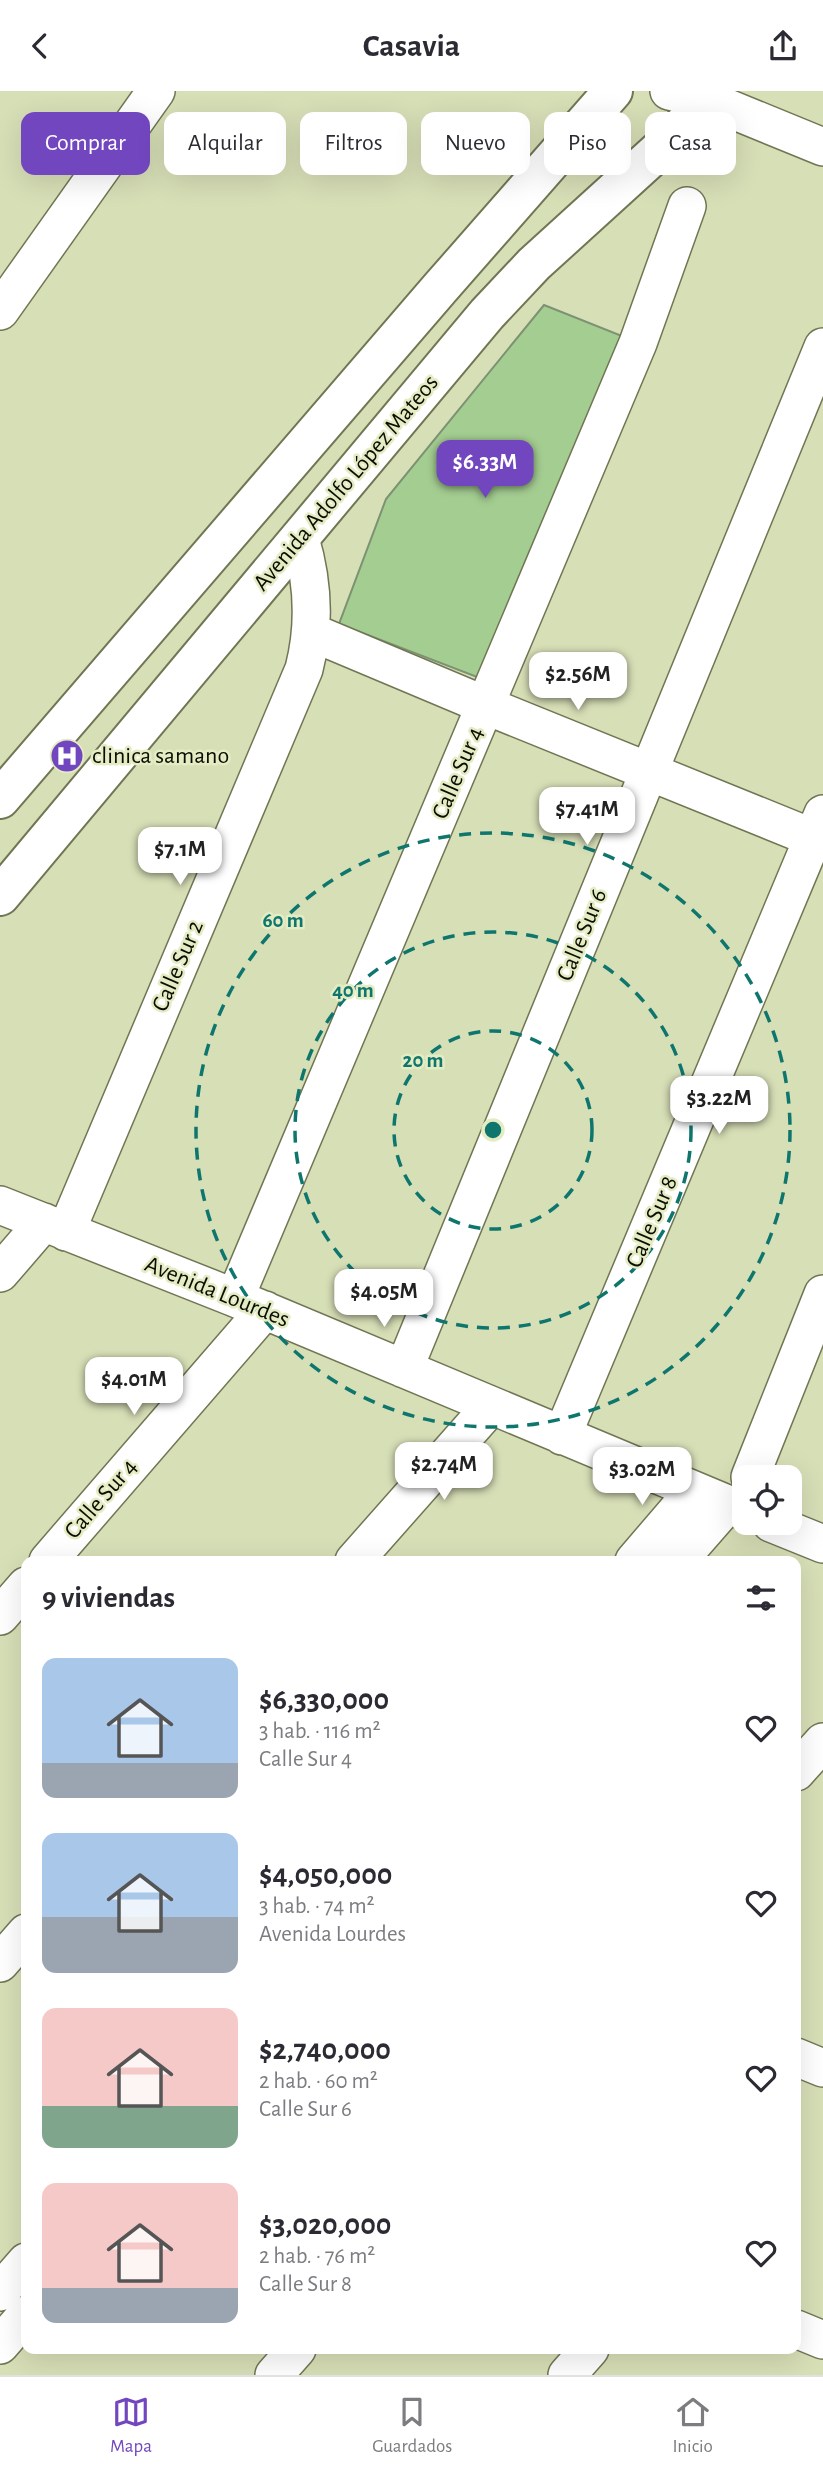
<!DOCTYPE html>
<html lang="es">
<head>
<meta charset="utf-8">
<style>
	:root { --surface:#fff; --page:#f7f7f7; --text:#2b2b33; --muted:#7c7c81; --line:#e1e1e2; --accent:#7246be }
	body { margin:0; font-family:"Alegreya Sans",sans-serif; background:var(--page); color:var(--text); height:100vh; display:flex; flex-direction:column; font-size:26px; white-space:nowrap }
	* { box-sizing:border-box; margin:0 }
	p { font-size:23px; color:var(--muted) }
	.icon { flex:none; width:38px; height:38px; fill:none; stroke:currentColor; stroke-width:2; stroke-linecap:round; stroke-linejoin:round }
	.map { position:relative; flex:1; overflow:hidden }
	.side { position:absolute; left:21px; top:1465px; width:780px; height:798px; display:flex; flex-direction:column; background:var(--surface); border-radius:14px; box-shadow:0 7px 28px #0002 }
	.side>* { flex:none }
	.banner { position:absolute; left:21px; top:21px; width:782px; height:63px; display:flex; gap:14px }
	.controls { position:absolute; left:732px; top:1374px; display:grid; gap:14px }
	.controls a { display:grid; place-items:center; width:70px; height:70px; border-radius:14px; background:var(--surface); box-shadow:0 7px 28px #0002; font-size:35px }
	.price { position:absolute; translate:-50% -60px; padding:0 16px; border-radius:14px; background:#fff; color:#222; font-size:23px; line-height:46px; filter:drop-shadow(0 2px 4px #0008) }
	.price::after { content:''; position:absolute; left:50%; top:42px; width:21px; height:16px; margin-left:-10px; background:inherit; clip-path:polygon(0 0,100% 0,50% 100%) }
	.price.current { background:var(--accent); color:#fff }
	ul { padding:0; list-style:none }
	li { display:flex; align-items:center; gap:21px; height:175px; padding:0 21px }
	li span { display:grid; place-items:center; flex:none; width:196px; height:140px; border-radius:14px; color:#555 }
	li>.icon { margin-inline-start:auto }
	span .icon { width:84px; height:84px; fill:#fffc; stroke-width:1 }
	li b { font-size:30px }
	h2 { display:flex; justify-content:space-between; align-items:center; height:84px; padding:0 21px; font-size:30px }
	.chip { padding:0 24px; border-radius:14px; background:var(--surface); box-shadow:0 7px 28px #0002; font-size:24px; line-height:63px }
	.chip.current { background:var(--accent); color:#fff }
	header { display:flex; justify-content:space-between; align-items:center; height:91px; padding:0 21px; background:var(--surface); font-size:32px; font-weight:600 }
	.menu { display:flex; justify-content:space-around; align-items:center; height:98px; border-top:2px solid var(--line); background:var(--surface); font-size:19px; color:var(--muted) }
	.menu a { display:grid; justify-items:center; gap:4px }
	.menu .current { color:var(--accent) }
	.map>svg:first-child { display:block }
	.building { fill:#a4cd91; stroke:#7c9272; stroke-width:2 }
	.lines { fill:none; stroke-linecap:round; stroke-linejoin:round }
	.minor-casing { stroke:#707653; stroke-width:40 }
	.major-casing { stroke:#707653; stroke-width:42 }
	.minor { stroke:#fff; stroke-width:37 }
	.major { stroke:#fff; stroke-width:38 }
	.ring { fill:none; stroke:#0f766e; stroke-width:3.5; stroke-dasharray:12 9 }
	.labels { text-anchor:middle; dominant-baseline:central; stroke-width:5; stroke-linejoin:round; paint-order:stroke }
	.street-label { font-size:24px; fill:#0b0d02; stroke:#e4ecc4 }
	.poi-label { font-size:24px; fill:#0b0d02; stroke:#e4ecc4; text-anchor:start }
	.centre { fill:#0f766e; stroke:#e4ecc4; stroke-width:3.5 }
	.ring-label { font-size:21px; text-anchor:middle; font-weight:bold; fill:#0f766e; stroke:#e4ecc4; stroke-width:5; stroke-linejoin:round; paint-order:stroke }
</style>
</head>
<body>
<header><svg class="icon" aria-label="back" viewBox="0 0 24 24"><path d="M15 5l-7 7 7 7"/></svg>Casavia<svg class="icon" aria-label="share" viewBox="0 0 24 24"><path d="M12 15V3M7 8l5-5 5 5M5 13v7h14v-7"/></svg></header>
<div class="map">
<svg width="823" height="2284" viewBox="0 0 823 2284">
	<rect width="100%" height="100%" fill="#d7dfb7"/>
	<!-- building -->
	<path class="building" d="M 544,214 L 627,247 L 490,591 L 339,533 L 386,408 Z"/>
	<g class="lines">
		<defs>
			<path id="minor" d="M 669,0 L 708,9 L 823,56
				M 0,220 L 156,0
				M 311,541 L 487,615 L 823,751
				M 0,1114 L 235,1207 L 744,1420
				M 66,1141 L 304,578 C 315,535 313,490 300,447
				M 0,1182 L 44,1131
				M 235,1207 L 638,252 L 687,115
				M 404,1278 L 823,256
				M 562,1345 L 823,723
				M 750,1386 L 823,1203
				M 771,1432 L 823,1453
				M 48,1470 L 265,1219
				M 354,1470 L 491,1315
				M 634,1470 L 694,1400
				M 678,1470 L 727,1414
				M 0,1525 L 26,1495
				M 796,1681 L 823,1651
				M 0,1872 L 26,1842
				M 796,1966 L 823,1977
				M 0,2201 L 26,2171
				M 796,2238 L 823,2249
				M 0,2254 L 26,2224
				M 274,2284 L 297,2258
				M 567,2284 L 590,2258"/>
			<path id="major" d="M 0,708 L 441,196 L 613,0
				M 0,805 L 487,223 L 534,173 L 666,53 L 715,0"/>
		</defs>
		<!-- minor casing -->
		<use href="#minor" class="minor-casing"/>
		<!-- major casing -->
		<use href="#major" class="major-casing"/>
		<!-- minor -->
		<use href="#minor" class="minor"/>
		<!-- major -->
		<use href="#major" class="major"/>
	</g>
	<!-- distance rings -->
	<g class="ring">
		<circle cx="493" cy="1039" r="99"/>
		<circle cx="493" cy="1039" r="198"/>
		<circle cx="493" cy="1039" r="297"/>
	</g>
	<!-- icons -->
	<defs>
		<symbol id="hospital-disc" viewBox="-11 -11 22 22"><circle r="9.5" fill="#7246be" stroke="#e4ecc4"/><path d="M-5-5h3v3.5h4V-5h3V5h-3V1.5h-4V5h-3Z" fill="#fff"/></symbol>
	</defs>
	<g fill-rule="evenodd">
		<use href="#hospital-disc" x="48" y="646" width="38" height="38"/>
	</g>
	<g class="labels">
		<!-- street labels -->
		<g class="street-label">
			<text transform="translate(346 392) rotate(-50)">Avenida Adolfo López Mateos</text>
			<text transform="translate(458 682) rotate(-67)">Calle Sur 4</text>
			<text transform="translate(582 844) rotate(-68)">Calle Sur 6</text>
			<text transform="translate(178 875) rotate(-67)">Calle Sur 2</text>
			<text transform="translate(652 1131) rotate(-67)">Calle Sur 8</text>
			<text transform="translate(217 1201) rotate(22)">Avenida Lourdes</text>
			<text transform="translate(101 1408) rotate(-49)">Calle Sur 4</text>
		</g>
		<!-- poi labels -->
		<g class="poi-label">
			<text x="92" y="665">clinica samano</text>
		</g>
	</g>
	<circle cx="493" cy="1039" r="10" class="centre"/>
	<g class="ring-label">
		<text x="283" y="836">60 m</text>
		<text x="353" y="906">40 m</text>
		<text x="423" y="976">20 m</text>
	</g>
</svg>
<div class="controls">
<a><svg class="icon" aria-label="locate" viewBox="0 0 24 24"><circle cx="12" cy="12" r="6"/><path d="M12 2v4M12 18v4M2 12h4M18 12h4"/></svg></a>
</div>
<b class="price current" style="left:485px;top:409px">$6.33M</b>
<b class="price" style="left:578px;top:621px">$2.56M</b>
<b class="price" style="left:587px;top:756px">$7.41M</b>
<b class="price" style="left:180px;top:796px">$7.1M</b>
<b class="price" style="left:719px;top:1045px">$3.22M</b>
<b class="price" style="left:384px;top:1238px">$4.05M</b>
<b class="price" style="left:134px;top:1326px">$4.01M</b>
<b class="price" style="left:444px;top:1411px">$2.74M</b>
<b class="price" style="left:642px;top:1416px">$3.02M</b>
<div class="banner">
<a class="chip current">Comprar</a>
<a class="chip">Alquilar</a>
<a class="chip">Filtros</a>
<a class="chip">Nuevo</a>
<a class="chip">Piso</a>
<a class="chip">Casa</a>
</div>
<section class="side">
<h2>9 viviendas<svg class="icon" aria-label="filters" viewBox="0 0 24 24"><path d="M4 7h16M4 17h16"/><circle cx="9" cy="7" r="2"/><circle cx="15" cy="17" r="2"/></svg></h2>
<ul>
<li><span style="background:linear-gradient(#a9c7e8 75%,#9aa5b1 0)"><svg class="icon" aria-label="home" viewBox="0 0 24 24"><path d="M3 11l9-7 9 7M6 9v11h12V9"/></svg></span><div><b>$6,330,000</b><p>3 hab. · 116 m²</p><p>Calle Sur 4</p></div><svg class="icon" aria-label="heart" viewBox="0 0 24 24"><path d="M12 20l-8-8c-3-5 5-10 8-4 3-6 11-1 8 4z"/></svg></li>
<li><span style="background:linear-gradient(#a9c7e8 60%,#9aa5b1 0)"><svg class="icon" aria-label="home" viewBox="0 0 24 24"><path d="M3 11l9-7 9 7M6 9v11h12V9"/></svg></span><div><b>$4,050,000</b><p>3 hab. · 74 m²</p><p>Avenida Lourdes</p></div><svg class="icon" aria-label="heart" viewBox="0 0 24 24"><path d="M12 20l-8-8c-3-5 5-10 8-4 3-6 11-1 8 4z"/></svg></li>
<li><span style="background:linear-gradient(#f6c9c9 70%,#7fa58c 0)"><svg class="icon" aria-label="home" viewBox="0 0 24 24"><path d="M3 11l9-7 9 7M6 9v11h12V9"/></svg></span><div><b>$2,740,000</b><p>2 hab. · 60 m²</p><p>Calle Sur 6</p></div><svg class="icon" aria-label="heart" viewBox="0 0 24 24"><path d="M12 20l-8-8c-3-5 5-10 8-4 3-6 11-1 8 4z"/></svg></li>
<li><span style="background:linear-gradient(#f6c9c9 75%,#9aa5b1 0)"><svg class="icon" aria-label="home" viewBox="0 0 24 24"><path d="M3 11l9-7 9 7M6 9v11h12V9"/></svg></span><div><b>$3,020,000</b><p>2 hab. · 76 m²</p><p>Calle Sur 8</p></div><svg class="icon" aria-label="heart" viewBox="0 0 24 24"><path d="M12 20l-8-8c-3-5 5-10 8-4 3-6 11-1 8 4z"/></svg></li>
</ul>
</section>
</div>
<nav class="menu">
<a class="current"><svg class="icon" aria-label="map" viewBox="0 0 24 24"><path d="M3 6l6-2 6 2 6-2v14l-6 2-6-2-6 2zM9 4v14M15 6v14"/></svg>Mapa</a>
<a><svg class="icon" aria-label="saved" viewBox="0 0 24 24"><path d="M7 4h10v16l-5-4-5 4z"/></svg>Guardados</a>
<a><svg class="icon" aria-label="home" viewBox="0 0 24 24"><path d="M3 11l9-7 9 7M6 9v11h12V9"/></svg>Inicio</a>
</nav>
</body>
</html>
